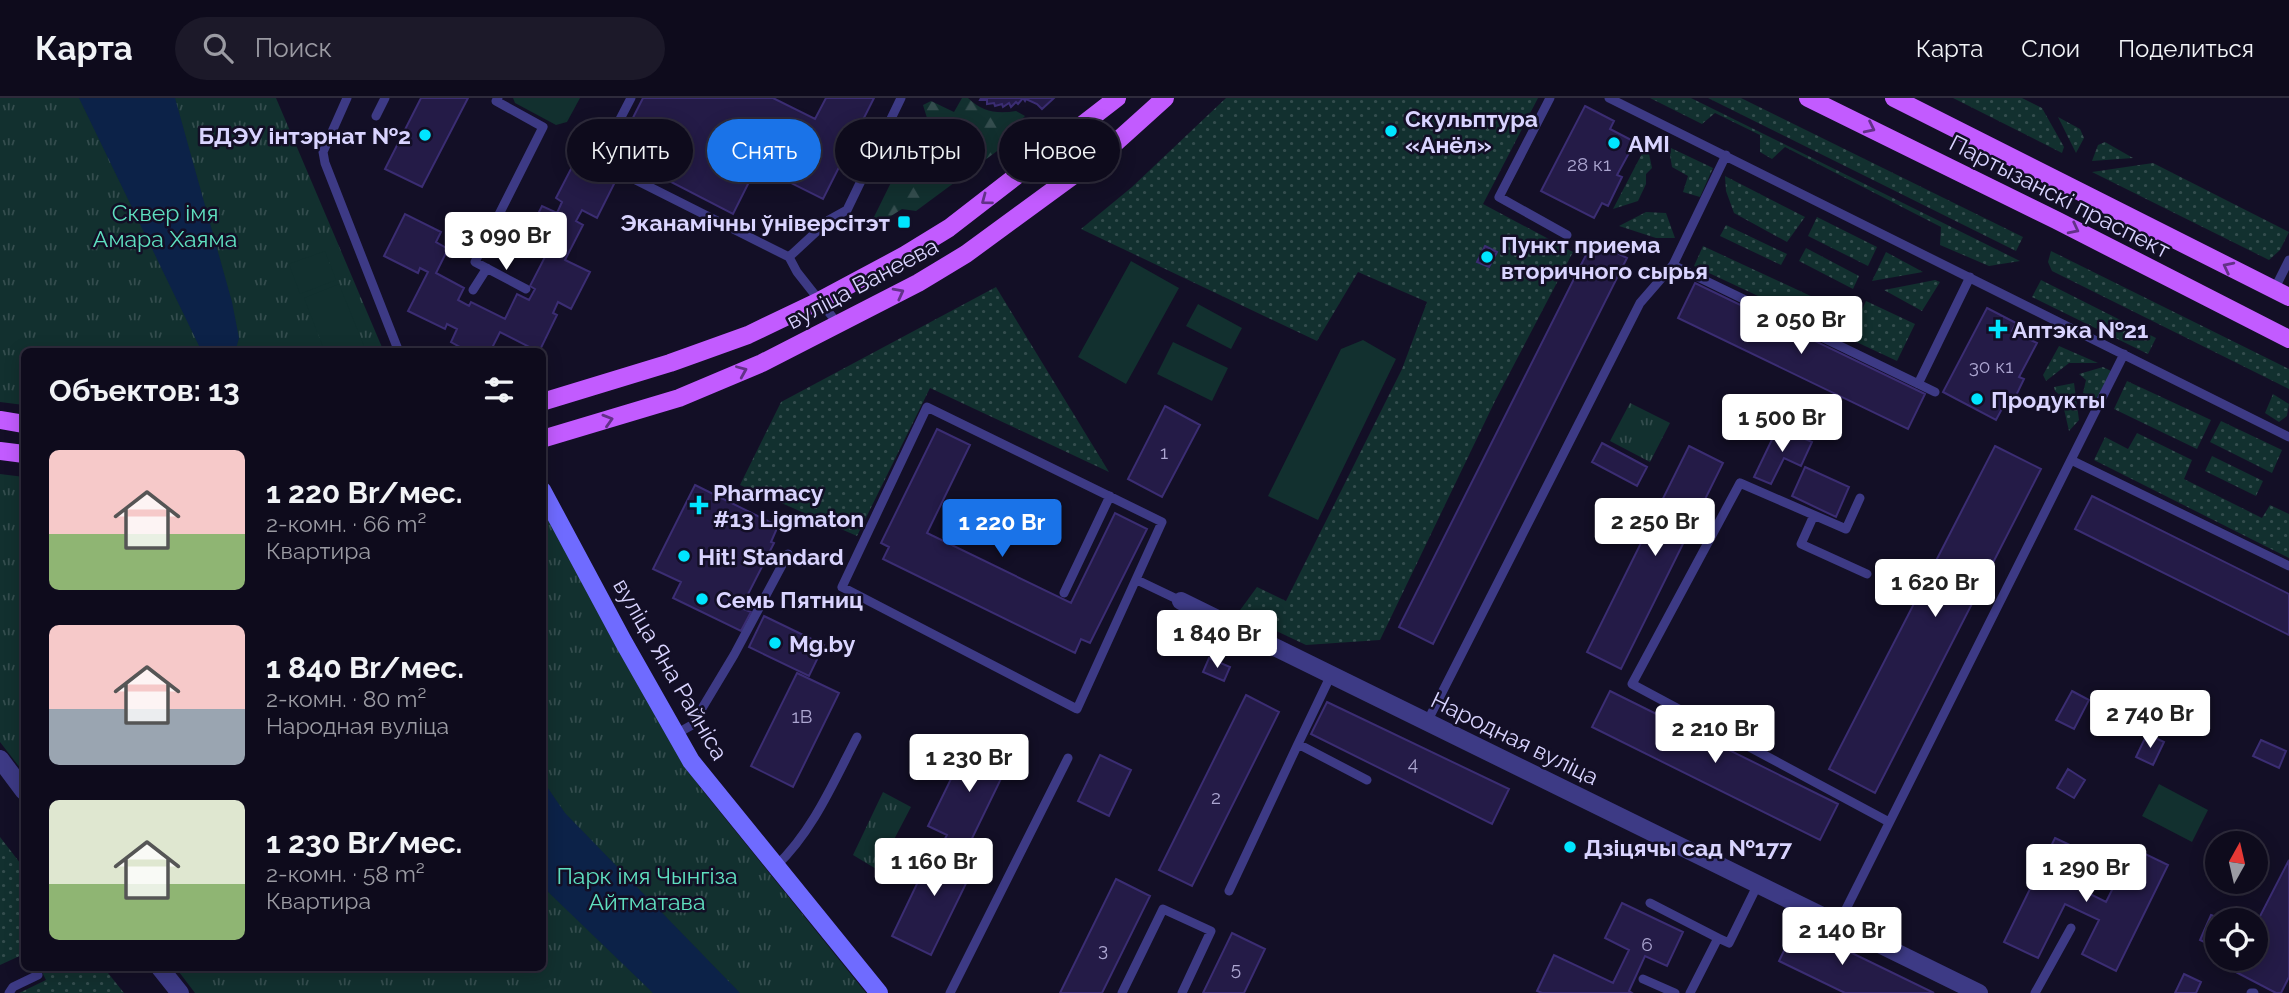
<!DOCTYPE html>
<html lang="ru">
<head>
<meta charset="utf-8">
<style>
	:root { --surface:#0e0b1c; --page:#1c1929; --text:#f1f3f6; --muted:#9b9ba3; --line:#2e2b3b; --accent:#1a73e8 }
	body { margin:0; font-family:Raleway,sans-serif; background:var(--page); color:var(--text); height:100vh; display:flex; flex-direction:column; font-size:26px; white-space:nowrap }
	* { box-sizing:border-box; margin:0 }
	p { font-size:23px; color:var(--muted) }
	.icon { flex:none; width:38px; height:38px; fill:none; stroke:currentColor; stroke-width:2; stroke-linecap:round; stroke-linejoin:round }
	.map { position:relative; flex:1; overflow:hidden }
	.drawer { position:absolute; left:21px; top:250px; width:525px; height:623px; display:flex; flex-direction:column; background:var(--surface); border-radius:10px; box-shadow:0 4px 18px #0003,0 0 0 2px var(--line) }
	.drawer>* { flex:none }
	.guide { position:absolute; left:567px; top:21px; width:665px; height:63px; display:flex; gap:14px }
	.needle { width:46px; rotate:8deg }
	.buttons { position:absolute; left:2205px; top:733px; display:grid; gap:14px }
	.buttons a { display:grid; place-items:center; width:63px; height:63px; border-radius:50%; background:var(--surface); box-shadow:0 4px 18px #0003,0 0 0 2px var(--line); font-size:35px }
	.price { position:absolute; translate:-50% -60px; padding:0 16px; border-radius:7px; background:#fff; color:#222; font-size:23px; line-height:46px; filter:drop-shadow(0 2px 4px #0008) }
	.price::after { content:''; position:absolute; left:50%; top:42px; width:21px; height:16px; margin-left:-10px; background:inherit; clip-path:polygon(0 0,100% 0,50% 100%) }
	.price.selected { background:var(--accent); color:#fff }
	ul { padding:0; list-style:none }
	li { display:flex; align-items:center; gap:21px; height:175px; padding:0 28px }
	li span { display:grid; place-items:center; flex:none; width:196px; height:140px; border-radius:10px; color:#555 }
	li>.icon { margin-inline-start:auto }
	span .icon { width:84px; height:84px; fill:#fffc; stroke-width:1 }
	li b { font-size:30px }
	h2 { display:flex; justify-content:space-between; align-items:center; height:84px; padding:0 28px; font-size:30px }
	.chip { padding:0 24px; border-radius:32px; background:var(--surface); box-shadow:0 4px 18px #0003,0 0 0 2px var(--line); font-size:24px; line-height:63px }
	.chip.selected { background:var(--accent); color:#fff }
	header { display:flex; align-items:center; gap:42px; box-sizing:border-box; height:98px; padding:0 35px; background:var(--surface); border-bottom:2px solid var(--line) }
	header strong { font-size:33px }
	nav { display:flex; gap:38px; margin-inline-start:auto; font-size:24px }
	.search { width:490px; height:63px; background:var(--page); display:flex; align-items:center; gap:18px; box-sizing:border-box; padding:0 24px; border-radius:38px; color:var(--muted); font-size:26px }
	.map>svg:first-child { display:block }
	.grass { fill:url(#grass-dots) }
	.forest { fill:url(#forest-firs) }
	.park { fill:url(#park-tufts) }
	.pitch { fill:#12302f }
	.water { fill:#0c2248 }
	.building { fill:#241b47; stroke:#3b2d73; stroke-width:2 }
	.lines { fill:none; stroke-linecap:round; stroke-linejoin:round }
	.lane { stroke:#3d3a85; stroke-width:9 }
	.street { stroke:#3d3a85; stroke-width:18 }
	.secondary { stroke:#6f6bff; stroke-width:18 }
	.primary { stroke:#c25bff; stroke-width:18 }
	.oneway { stroke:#623188 }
	.poi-dot { fill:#00e5ff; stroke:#130f26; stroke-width:2.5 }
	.labels { text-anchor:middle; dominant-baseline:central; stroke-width:5; stroke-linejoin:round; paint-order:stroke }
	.number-label { font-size:19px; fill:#aca6d1 }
	.poi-label { font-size:23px; font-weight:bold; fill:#d9d4ff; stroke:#130f26; text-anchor:start }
	.street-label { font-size:23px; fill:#d9d4ff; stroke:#130f26 }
	.park-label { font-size:23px; fill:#5fe0c0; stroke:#130f26 }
</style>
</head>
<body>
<header>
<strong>Карта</strong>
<div class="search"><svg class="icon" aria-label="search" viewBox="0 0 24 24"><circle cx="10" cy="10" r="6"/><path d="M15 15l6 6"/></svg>Поиск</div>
<nav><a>Карта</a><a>Слои</a><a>Поделиться</a></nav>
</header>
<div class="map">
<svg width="2289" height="895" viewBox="0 0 2289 895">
	<defs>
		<pattern id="grass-dots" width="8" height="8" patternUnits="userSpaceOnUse" patternTransform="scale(1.75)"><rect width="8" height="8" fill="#12302f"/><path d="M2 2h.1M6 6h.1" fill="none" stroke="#344d4e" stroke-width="1.8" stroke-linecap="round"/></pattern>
		<pattern id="forest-firs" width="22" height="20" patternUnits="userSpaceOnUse" patternTransform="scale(1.75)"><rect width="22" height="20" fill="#12302f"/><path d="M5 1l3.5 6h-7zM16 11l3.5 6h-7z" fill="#344d4e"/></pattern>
		<pattern id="park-tufts" width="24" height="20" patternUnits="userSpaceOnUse" patternTransform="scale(1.75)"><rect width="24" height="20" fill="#12302f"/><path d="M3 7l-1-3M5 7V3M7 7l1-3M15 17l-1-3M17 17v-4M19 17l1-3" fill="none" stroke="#344d4e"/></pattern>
	</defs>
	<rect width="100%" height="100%" fill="#130f26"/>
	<!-- grass -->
	<path class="grass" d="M 1226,0 L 1538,0 L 1483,106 L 1573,154 L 1495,303 L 1380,542 L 1306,547 L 1238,515 L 1257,489 L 1286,503 L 1402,271 L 1427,204 L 1358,174 L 1317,243 L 1081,131 L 1132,89 Z
		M 1650,0 L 1691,0 L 2020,163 L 1989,168 L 1940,147 L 1941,129 L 1785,49 L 1772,61 L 1760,54 L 1760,37 L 1715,15 L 1702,26 Z
		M 1708,0 L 1741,0 L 2023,139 L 2016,153 Z
		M 1953,0 L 2022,0 L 2042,10 L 2064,49 L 2062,55 Z
		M 2058,19 L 2080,31 L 2084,40 L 2076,55 Z
		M 2105,44 L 2133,60 L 2092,63 L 2098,47 Z
		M 1647,46 L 1652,70 L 1646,76 L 1646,86 L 1638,103 L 1613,111 Z
		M 1671,50 L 1713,70 L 1700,99 L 1683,94 L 1688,78 L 1672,69 L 1670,57 Z
		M 2153,65 L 2289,134 L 2280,152 L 2269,162 L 2092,74 Z
		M 1725,78 L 1805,119 L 1787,144 L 1734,115 L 1726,93 Z
		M 1646,114 L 1666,115 L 1675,140 L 1656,140 L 1619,128 Z
		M 1817,119 L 1877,149 L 1868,168 L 1808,138 Z
		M 1726,127 L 1787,156 L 1781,167 L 1720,138 Z
		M 1703,148 L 1858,220 L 1866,203 L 1915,226 L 1897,263 L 1694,168 Z
		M 1806,150 L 1859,178 L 1853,191 L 1799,163 Z
		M 2051,153 L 2289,271 L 2289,291 L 2052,173 L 2048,164 Z
		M 1886,154 L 1923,174 L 1872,183 Z
		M 1935,182 L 1940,184 L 1922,213 L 1884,192 Z
		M 2041,182 L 2156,240 L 2148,256 L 2032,199 Z
		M 996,189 L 1109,374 L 930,290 L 857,438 L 740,387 L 781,304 Z
		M 2059,248 L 2098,265 L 2069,265 L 2046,283 L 2043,277 Z
		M 2103,269 L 2113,274 L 2096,301 L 2083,295 L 2086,282 L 2079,276 Z
		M 2127,283 L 2211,322 L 2197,351 L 2114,311 Z
		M 2074,285 L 2079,322 L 2069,333 L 2061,298 L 2055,293 L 2054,289 Z
		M 2273,296 L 2289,306 L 2287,318 L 2279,324 L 2265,315 Z
		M 2221,323 L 2282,352 L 2272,375 L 2210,344 Z
		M 2137,335 L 2192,362 L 2184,381 L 2262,420 L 2270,407 L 2289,416 L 2289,460 L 2094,362 L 2105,339 L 2128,351 Z
		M 2212,358 L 2263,383 L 2256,398 L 2205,373 Z
		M 0,739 L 24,770 L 24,856 L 0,867 Z
		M 40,870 L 104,870 L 124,895 L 19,895 L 46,882 Z"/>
	<!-- forest -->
	<path class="forest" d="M 962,0 L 968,0 C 982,14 997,16 1016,13 L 1025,18 L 1018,25 L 1012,42 L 916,113 L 902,111 L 880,125 L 873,121 L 905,56 L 903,48 L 911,45 L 909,37 L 919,33 L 916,24 L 927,20 L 923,7 L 931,3 L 954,14 Z"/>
	<!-- park -->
	<path class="park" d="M 0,0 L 276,0 L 384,254 L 24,254 L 24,307 L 0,304 Z
		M 1630,305 L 1670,325 L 1650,364 L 1610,343 Z
		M 0,376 L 24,379 L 24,675 L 0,644 Z
		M 543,412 L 675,649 L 699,688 L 866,895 L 195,895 L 176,870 L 542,870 Z
		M 883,694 L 911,709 L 878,772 L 853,757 Z"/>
	<!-- pitch -->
	<path class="pitch" d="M 513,0 L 580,0 L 567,24 L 556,27 L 515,5 Z
		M 325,153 L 336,182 L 300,196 L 289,166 Z
		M 1131,163 L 1179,190 L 1126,286 L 1078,259 Z
		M 339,186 L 364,248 L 351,254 L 325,254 L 304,200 Z
		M 1198,206 L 1242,230 L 1231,251 L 1186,228 Z
		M 1363,242 L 1396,261 L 1318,422 L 1268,398 L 1341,251 Z
		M 1173,244 L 1228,270 L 1212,303 L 1157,276 Z
		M 2159,686 L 2208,712 L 2192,744 L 2142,718 Z"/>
	<!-- water -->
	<path class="water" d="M 79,0 L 175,0 L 232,204 L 239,240 L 235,254 L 202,254 Z
		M 543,683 L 565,715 L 740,895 L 653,895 L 543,789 Z"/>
	<!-- building -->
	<path class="building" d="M 421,0 L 468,0 L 422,89 L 385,71 Z
		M 643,0 L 773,0 L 815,21 L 826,0 L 874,0 L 823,101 L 757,68 L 733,116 L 615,55 Z
		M 981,0 L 1054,0 L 1042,11 L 1037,6 L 1026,1 L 1025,3 L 1023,0 L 1018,6 L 1016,4 L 1011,9 L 1009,5 L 1003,9 L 1002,6 L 995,8 L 994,5 L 987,6 L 987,2 L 980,2 Z
		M 1585,8 L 1614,23 L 1610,31 L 1635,44 L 1617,77 L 1622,79 L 1608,108 L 1602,105 L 1594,120 L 1541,93 Z
		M 574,65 L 614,86 L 597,120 L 582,112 L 576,123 L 583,127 L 565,162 L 590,174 L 571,211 L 558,204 L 553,215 L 557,217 L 539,254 L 500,234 L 490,254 L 469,254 L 451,244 L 457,231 L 447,226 L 445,231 L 408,213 L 428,174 L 420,170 L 418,175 L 384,158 L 405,116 L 441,134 L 436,144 L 448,151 L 436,175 L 464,190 L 458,202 L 469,208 L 471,204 L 505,221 L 517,196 L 529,202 L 535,191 L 530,188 L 547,155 L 524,143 L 542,108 L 557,115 L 562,104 L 556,100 Z
		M 1593,143 L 1627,160 L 1433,546 L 1399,529 Z
		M 1485,148 L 1497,154 L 1489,169 L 1477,164 Z
		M 1695,185 L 1925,296 L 1908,331 L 1678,220 Z
		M 1987,210 L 2016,225 L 2012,233 L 2037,245 L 2019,279 L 2024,281 L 2010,310 L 2004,307 L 1996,322 L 1943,294 Z
		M 1165,308 L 1200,327 L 1162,399 L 1128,381 Z
		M 1778,329 L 1812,344 L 1801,368 L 1784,360 L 1771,386 L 1754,379 Z
		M 937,331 L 970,347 L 927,435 L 1071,505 L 1115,415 L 1147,431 L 1090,545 L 1081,541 L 1075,555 L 883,461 L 889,449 L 881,445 Z
		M 1602,345 L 1647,369 L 1637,388 L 1592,364 Z
		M 1689,348 L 1723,365 L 1621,571 L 1587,554 Z
		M 1995,348 L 2041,371 L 1875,695 L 1829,671 Z
		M 1805,369 L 1849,389 L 1836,419 L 1792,398 Z
		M 695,387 L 778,428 L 771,444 L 774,445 L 741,510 L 751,514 L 741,533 L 673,500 L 681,484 L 653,471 Z
		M 2092,398 L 2289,496 L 2289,537 L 2075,431 Z
		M 764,518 L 824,547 L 809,578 L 749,549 Z
		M 1209,560 L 1230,569 L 1224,583 L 1203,574 Z
		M 797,575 L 839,595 L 793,689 L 751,668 Z
		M 1610,593 L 1838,706 L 1820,742 L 1592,629 Z
		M 2072,593 L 2089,602 L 2074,631 L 2056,622 Z
		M 1246,597 L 1279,614 L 1192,788 L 1159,772 Z
		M 1327,604 L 1509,691 L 1492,726 L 1311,636 Z
		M 2147,636 L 2164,644 L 2153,667 L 2136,659 Z
		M 972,638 L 1012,658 L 964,757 L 942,746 L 947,737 L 928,728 Z
		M 2261,642 L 2286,653 L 2279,670 L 2253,658 Z
		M 1100,657 L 1131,672 L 1109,718 L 1078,703 Z
		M 2068,671 L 2085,682 L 2074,700 L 2057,690 Z
		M 2055,740 L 2089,756 L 2074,788 L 2106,804 L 2133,750 L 2168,767 L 2116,873 L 2082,856 L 2099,822 L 2065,806 L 2038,860 L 2004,844 Z
		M 937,744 L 977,763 L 931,857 L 892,838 Z
		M 2289,762 L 2289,879 L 2281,895 L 2276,895 L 2232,872 L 2238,861 L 2256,861 L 2256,826 Z
		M 1116,781 L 1150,798 L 1102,895 L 1060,895 Z
		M 1622,805 L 1683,834 L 1667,868 L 1645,858 L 1629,893 L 1632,895 L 1542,895 L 1537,893 L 1554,857 L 1613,885 L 1629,852 L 1605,840 Z
		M 2211,817 L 2224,822 L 2217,822 L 2217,850 L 2200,842 Z
		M 1796,828 L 1817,838 L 1934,895 L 1845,895 L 1779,863 Z
		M 1232,835 L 1265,851 L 1244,895 L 1203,895 Z
		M 2184,876 L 2201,884 L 2196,895 L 2175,895 Z"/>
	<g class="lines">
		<!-- lane -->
		<path class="lane" d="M 347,0 L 323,54 L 325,65 L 399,254
			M 498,0 L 496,3 L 543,29 L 475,164 L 526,191
			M 631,0 L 605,50 L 600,64 L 789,159
			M 1550,0 L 1499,99 L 1567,137
			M 1609,0 L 2289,339
			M 376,18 L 385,0
			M 1673,167 L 1935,294
			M 473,192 L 487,170
			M 2274,192 L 2289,162
			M 838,226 L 797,174 L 789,159 L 829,122 L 847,112 L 901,0
			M 1918,286 L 1970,179
			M 927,309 L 1162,424 L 1077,611 L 842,489 Z
			M 2071,362 L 2289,468
			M 1860,400 L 1846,431 L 1740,385 L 1632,586 L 1889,724
			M 1814,417 L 1801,446 L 1867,476
			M 1137,482 L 1181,503
			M 1064,495 L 1110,398
			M 1427,624 L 1640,205 L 1673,167 L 1726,57
			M 676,636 L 692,627 L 734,557 L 788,456
			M 1298,646 L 1331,577
			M 24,735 L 24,736
			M 776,768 C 813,733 834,683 857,639
			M 1229,793 L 1298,646 L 1367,682
			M 1650,805 L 1718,840 L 1690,895
			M 1839,825 L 2124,256
			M 1718,840 L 1729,845 L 1758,786
			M 1643,881 L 1675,895
			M 9,895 L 13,889 L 38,877
			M 950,895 L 1068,660
			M 1122,895 L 1163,811 L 1211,833 L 1182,895
			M 2035,895 L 2071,830
			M 2251,895 L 2254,895"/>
		<!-- street -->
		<path class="street" d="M 1181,503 L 1979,895
			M 0,661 L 24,693
			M 160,870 L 180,895"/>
		<!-- secondary -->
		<path class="secondary" d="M 542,392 L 623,543 L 691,663 L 879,895"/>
		<!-- primary -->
		<path class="primary" d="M 1808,0 L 2056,122 L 2289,241
			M 1894,0 L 2289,199
			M 542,304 L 670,265 L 748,237 L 821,202 L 905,157 L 949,130 L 1117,0
			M 0,322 L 24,326
			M 542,341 L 679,300 L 762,265 L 918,185 L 966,156 L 1104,55 L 1165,0
			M 0,353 L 24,356"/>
	</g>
	<!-- one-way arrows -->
	<defs><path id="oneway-chevron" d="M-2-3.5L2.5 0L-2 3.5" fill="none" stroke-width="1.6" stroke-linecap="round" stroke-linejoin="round" transform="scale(1.75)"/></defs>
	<g class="oneway">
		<use href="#oneway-chevron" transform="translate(1870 30) rotate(26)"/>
		<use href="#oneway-chevron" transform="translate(986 102) rotate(143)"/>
		<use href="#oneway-chevron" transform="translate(2074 131) rotate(27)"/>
		<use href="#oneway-chevron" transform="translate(2228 169) rotate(-153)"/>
		<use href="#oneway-chevron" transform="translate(899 195) rotate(-28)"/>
		<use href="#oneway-chevron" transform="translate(742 273) rotate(-23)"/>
		<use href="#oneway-chevron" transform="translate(608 322) rotate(-17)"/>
	</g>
	<!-- markers -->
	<g class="poi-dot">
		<circle cx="1391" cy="33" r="7"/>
		<circle cx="425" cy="37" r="7"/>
		<circle cx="1614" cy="45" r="7"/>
		<rect x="897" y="117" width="14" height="14" rx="3.5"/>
		<circle cx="1487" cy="159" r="7"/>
		<path d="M1994.5 220.5h7v7h7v7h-7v7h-7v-7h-7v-7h7z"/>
		<circle cx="1977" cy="301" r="7"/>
		<path d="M695.5 396.5h7v7h7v7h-7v7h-7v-7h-7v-7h7z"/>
		<circle cx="684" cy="458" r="7"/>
		<circle cx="702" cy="501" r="7"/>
		<circle cx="775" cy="545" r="7"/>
		<circle cx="1570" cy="749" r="7"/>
	</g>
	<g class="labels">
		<!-- number labels -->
		<g class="number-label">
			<text x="1589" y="66">28 к1</text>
			<text x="1991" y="268">30 к1</text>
			<text x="1164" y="354">1</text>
			<text x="802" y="618">1В</text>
			<text x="1413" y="665">4</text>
			<text x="1216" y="699">2</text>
			<text x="1647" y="846">6</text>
			<text x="1103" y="851">3</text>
			<text x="1236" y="870">5</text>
		</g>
		<!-- poi labels -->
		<g class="poi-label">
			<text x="1405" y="20">Скульптура<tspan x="1405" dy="26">«Анёл»</tspan></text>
			<text x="411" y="37" text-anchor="end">БДЭУ інтэрнат №2</text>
			<text x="1628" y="45">AMI</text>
			<text x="890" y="124" text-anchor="end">Эканамічны ўніверсітэт</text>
			<text x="1501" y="146">Пункт приема<tspan x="1501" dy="26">вторичного сырья</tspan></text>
			<text x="2012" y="231">Аптэка №21</text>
			<text x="1991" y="301">Продукты</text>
			<text x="713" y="394">Pharmacy<tspan x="713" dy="26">#13 Ligmaton</tspan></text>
			<text x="698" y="458">Hit! Standard</text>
			<text x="716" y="501">Семь Пятниц</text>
			<text x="789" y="545">Mg.by</text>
			<text x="1584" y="749">Дзіцячы сад №177</text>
		</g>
		<!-- street labels -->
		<g class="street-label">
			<text transform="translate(2060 98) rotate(27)">Партызанскі праспект</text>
			<text transform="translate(862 185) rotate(-28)">вуліца Ванеева</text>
			<text transform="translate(671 571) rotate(60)">вуліца Яна Райніса</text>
			<text transform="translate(1515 640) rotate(26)">Народная вуліца</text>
		</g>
		<!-- park labels -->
		<g class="park-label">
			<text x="165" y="114">Сквер імя<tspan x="165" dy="26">Амара Хаяма</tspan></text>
			<text x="647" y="777">Парк імя Чынгіза<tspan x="647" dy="26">Айтматава</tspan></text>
		</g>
	</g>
</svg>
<div class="buttons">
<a><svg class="needle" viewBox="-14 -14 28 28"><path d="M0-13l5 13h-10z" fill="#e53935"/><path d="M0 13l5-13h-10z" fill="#9b9ba3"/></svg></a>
<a><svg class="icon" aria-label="locate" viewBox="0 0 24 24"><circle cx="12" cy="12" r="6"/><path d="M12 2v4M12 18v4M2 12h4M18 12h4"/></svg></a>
</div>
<b class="price" style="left:506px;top:174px">3 090 Br</b>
<b class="price" style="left:1801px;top:258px">2 050 Br</b>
<b class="price" style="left:1782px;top:356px">1 500 Br</b>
<b class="price" style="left:1655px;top:460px">2 250 Br</b>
<b class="price selected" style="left:1002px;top:461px">1 220 Br</b>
<b class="price" style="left:1935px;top:521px">1 620 Br</b>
<b class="price" style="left:1217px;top:572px">1 840 Br</b>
<b class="price" style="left:2150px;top:652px">2 740 Br</b>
<b class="price" style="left:1715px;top:667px">2 210 Br</b>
<b class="price" style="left:969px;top:696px">1 230 Br</b>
<b class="price" style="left:934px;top:800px">1 160 Br</b>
<b class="price" style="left:2086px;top:806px">1 290 Br</b>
<b class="price" style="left:1842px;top:869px">2 140 Br</b>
<div class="guide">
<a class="chip">Купить</a>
<a class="chip selected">Снять</a>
<a class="chip">Фильтры</a>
<a class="chip">Новое</a>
</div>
<section class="drawer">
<h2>Объектов: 13<svg class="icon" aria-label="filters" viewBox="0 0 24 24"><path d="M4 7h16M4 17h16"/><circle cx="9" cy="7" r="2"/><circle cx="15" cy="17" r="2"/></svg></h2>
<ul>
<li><span style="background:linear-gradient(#f6c9c9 60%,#8fb573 0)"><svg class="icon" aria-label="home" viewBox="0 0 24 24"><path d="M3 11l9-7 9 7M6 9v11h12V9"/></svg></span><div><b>1 220 Br/мес.</b><p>2-комн. · 66 m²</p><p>Квартира</p></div></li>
<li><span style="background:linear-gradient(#f6c9c9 60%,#9aa5b1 0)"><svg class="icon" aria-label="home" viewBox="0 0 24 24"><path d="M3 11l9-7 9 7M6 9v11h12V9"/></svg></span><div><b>1 840 Br/мес.</b><p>2-комн. · 80 m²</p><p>Народная вуліца</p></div></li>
<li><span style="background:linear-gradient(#dfe7d0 60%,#8fb573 0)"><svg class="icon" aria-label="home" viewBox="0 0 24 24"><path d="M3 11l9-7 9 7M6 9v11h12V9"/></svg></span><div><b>1 230 Br/мес.</b><p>2-комн. · 58 m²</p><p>Квартира</p></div></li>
</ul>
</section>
</div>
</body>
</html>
